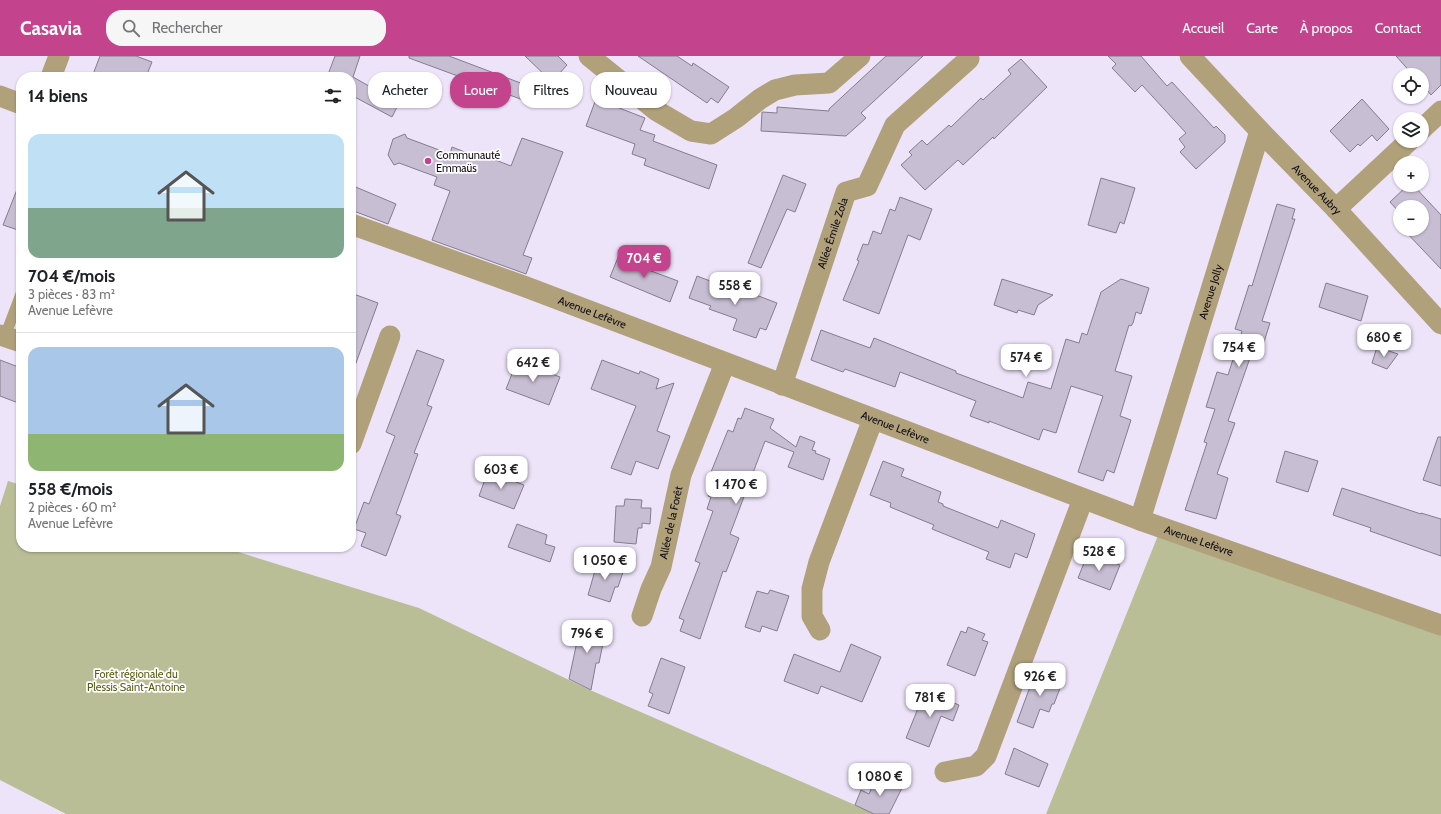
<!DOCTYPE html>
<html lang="fr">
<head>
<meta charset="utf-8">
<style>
	:root { --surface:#fff; --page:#f6f6f6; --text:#202124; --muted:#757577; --line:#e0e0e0; --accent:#c3438c }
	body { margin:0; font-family:Cabin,sans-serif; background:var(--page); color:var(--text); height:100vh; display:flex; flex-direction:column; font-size:15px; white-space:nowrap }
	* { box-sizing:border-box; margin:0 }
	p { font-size:13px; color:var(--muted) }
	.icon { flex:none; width:22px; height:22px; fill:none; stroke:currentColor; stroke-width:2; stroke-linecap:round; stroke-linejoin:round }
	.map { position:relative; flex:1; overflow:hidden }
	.details { position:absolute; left:16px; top:16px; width:340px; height:480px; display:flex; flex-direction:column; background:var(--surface); border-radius:16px; box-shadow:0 1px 3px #0004 }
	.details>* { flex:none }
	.guide { position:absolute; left:368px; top:16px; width:380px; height:36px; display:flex; gap:8px }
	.fabs { position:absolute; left:1393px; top:12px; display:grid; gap:8px }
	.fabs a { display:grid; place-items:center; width:36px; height:36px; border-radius:50%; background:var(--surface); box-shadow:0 1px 3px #0004; font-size:20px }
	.price { position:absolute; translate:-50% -34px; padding:0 9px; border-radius:8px; background:#fff; color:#222; font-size:13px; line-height:26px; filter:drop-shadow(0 1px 2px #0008) }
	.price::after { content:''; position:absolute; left:50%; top:24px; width:12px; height:9px; margin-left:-6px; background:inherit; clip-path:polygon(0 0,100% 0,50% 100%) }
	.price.current { background:var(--accent); color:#fff }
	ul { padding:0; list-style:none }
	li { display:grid; align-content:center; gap:8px; height:212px; padding:0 12px }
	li+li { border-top:1px solid var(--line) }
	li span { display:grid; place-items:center; height:124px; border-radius:12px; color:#555 }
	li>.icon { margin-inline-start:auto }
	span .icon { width:72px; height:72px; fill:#fffc; stroke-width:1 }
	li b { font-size:17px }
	h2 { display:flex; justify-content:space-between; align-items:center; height:48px; padding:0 12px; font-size:17px }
	.tag { padding:0 14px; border-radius:16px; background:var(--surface); box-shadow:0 1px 3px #0004; font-size:14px; line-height:36px }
	.tag.current { background:var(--accent); color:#fff }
	header { display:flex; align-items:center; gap:24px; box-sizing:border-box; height:56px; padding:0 20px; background:var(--accent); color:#fff }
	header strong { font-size:19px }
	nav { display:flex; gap:22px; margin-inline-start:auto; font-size:14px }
	.search { width:280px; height:36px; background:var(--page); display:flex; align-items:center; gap:10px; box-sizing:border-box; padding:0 14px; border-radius:16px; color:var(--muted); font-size:15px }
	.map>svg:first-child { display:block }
	.green { fill:#b9be97 }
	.building { fill:#c8bed3; stroke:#857c90 }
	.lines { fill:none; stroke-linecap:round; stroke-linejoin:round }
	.lane { stroke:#b0a17b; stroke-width:11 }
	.street { stroke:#b0a17b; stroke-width:21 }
	.poi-dot { fill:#c3438c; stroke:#fff; stroke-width:1.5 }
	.labels { text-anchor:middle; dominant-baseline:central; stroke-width:3.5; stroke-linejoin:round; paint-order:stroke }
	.poi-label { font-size:11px; fill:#0e0a12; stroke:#fff; text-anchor:start }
	.street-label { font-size:11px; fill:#0e0a12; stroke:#fff }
	.park-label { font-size:11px; fill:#565c11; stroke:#fff }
</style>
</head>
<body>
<header>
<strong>Casavia</strong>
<div class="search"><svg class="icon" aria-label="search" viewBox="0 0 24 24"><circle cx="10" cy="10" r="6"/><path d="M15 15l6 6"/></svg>Rechercher</div>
<nav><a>Accueil</a><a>Carte</a><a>À propos</a><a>Contact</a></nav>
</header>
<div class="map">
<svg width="1441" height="758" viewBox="0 0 1441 758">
	<rect width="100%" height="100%" fill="#eee4fa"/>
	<!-- green -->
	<path class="green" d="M 8,425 L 21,429 L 21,491 L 222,491 L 419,552 L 590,634 L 876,758 L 66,758 L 0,724 L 0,450 Z
		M 1161,472 L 1441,575 L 1441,758 L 1046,758 Z"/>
	<!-- building -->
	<path class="building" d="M 100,0 L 136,0 L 152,6 L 146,21 L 92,21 Z
		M 335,0 L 360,0 L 353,21 L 399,47 L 392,61 L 351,39 L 351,21 L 327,21 Z
		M 409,0 L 449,0 L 547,37 L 542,51 L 409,2 Z
		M 525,0 L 558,0 L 567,9 L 552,26 Z
		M 638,0 L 677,0 L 692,10 L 693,7 L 729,31 L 718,47 L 711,42 L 707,47 Z
		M 886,0 L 923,0 L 861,57 L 866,62 L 846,80 L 761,75 L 762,56 L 777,57 L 777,51 L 829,55 L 829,53 Z
		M 1108,0 L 1141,0 L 1167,30 L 1172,26 L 1214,72 L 1216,70 L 1225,79 L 1225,86 L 1196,113 L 1180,96 L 1185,91 L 1179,83 L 1186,77 L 1142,29 L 1135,36 L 1112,12 L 1116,8 Z
		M 1396,0 L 1441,0 L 1441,29 L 1431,39 L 1422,28 L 1422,19 L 1413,19 Z
		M 1021,3 L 1047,31 L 994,83 L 993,81 L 963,109 L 958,104 L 925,134 L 901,109 L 912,99 L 909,96 L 922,84 L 927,89 L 949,69 L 951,71 L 981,42 L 983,44 L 1011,18 L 1008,14 Z
		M 596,43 L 645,62 L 640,74 L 655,79 L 653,85 L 717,109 L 709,133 L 644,109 L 646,103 L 632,98 L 635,88 L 586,70 Z
		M 1362,43 L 1389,73 L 1377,85 L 1372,79 L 1360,90 L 1358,88 L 1350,96 L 1330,75 Z
		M 405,78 L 407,82 L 450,98 L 452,91 L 483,103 L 485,100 L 511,110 L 522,82 L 563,96 L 523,199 L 532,202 L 526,218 L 432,184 L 450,135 L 434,129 L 437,121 L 399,107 L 394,109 L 388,99 L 393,83 Z
		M 783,119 L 806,128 L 795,156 L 787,153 L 761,212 L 748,207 Z
		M 1101,122 L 1135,132 L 1124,168 L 1120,166 L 1116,177 L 1088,169 Z
		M 20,126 L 21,126 L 21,175 L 3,169 Z
		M 351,129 L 396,148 L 388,168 L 351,154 Z
		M 1408,129 L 1413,129 L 1441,159 L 1441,213 L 1403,173 L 1422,173 L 1422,151 L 1400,151 L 1400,162 L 1395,157 L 1398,155 L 1390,146 Z
		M 900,141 L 932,153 L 920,184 L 908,179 L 879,258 L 843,244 L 859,205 L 857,204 L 863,188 L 868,189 L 873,175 L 881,178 L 890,153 L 895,155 Z
		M 1277,148 L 1295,153 L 1292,163 L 1295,163 L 1262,265 L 1270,267 L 1259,302 L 1251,299 L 1228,365 L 1235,367 L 1217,418 L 1228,422 L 1216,463 L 1185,454 L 1207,387 L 1204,386 L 1215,353 L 1206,351 L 1217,316 L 1228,319 L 1242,275 L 1235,273 L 1249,229 L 1252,230 Z
		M 619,199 L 644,209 L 643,212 L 678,225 L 670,246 L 610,221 Z
		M 697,220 L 747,239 L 748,236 L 777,247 L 766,274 L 760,272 L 756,282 L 733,274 L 737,263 L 709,253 L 711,250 L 689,242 Z
		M 1002,223 L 1053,239 L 1038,249 L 1034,259 L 1018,254 L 1017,257 L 994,249 Z
		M 1121,223 L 1149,232 L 1141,258 L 1136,256 L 1133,267 L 1131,270 L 1129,269 L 1115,315 L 1132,320 L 1120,360 L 1131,364 L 1114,417 L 1107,414 L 1103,425 L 1078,416 L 1103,340 L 1071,330 L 1056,377 L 1043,373 L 1039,384 L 989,365 L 989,367 L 970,360 L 976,345 L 900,316 L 895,331 L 845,313 L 843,316 L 811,304 L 821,274 L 870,292 L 874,282 L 956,315 L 956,317 L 1023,342 L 1028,326 L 1051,333 L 1066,283 L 1079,287 L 1082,277 L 1087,279 L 1101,236 Z
		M 1326,227 L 1368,240 L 1361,265 L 1319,251 Z
		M 351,237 L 378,247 L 353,315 L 351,314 Z
		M 1377,291 L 1398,298 L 1387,313 L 1372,307 Z
		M 417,294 L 444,304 L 427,349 L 432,351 L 414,397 L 418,398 L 396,458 L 401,460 L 386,500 L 361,490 L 366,477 L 354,473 L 364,446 L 369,448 L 395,380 L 386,376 Z
		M 0,304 L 21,312 L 21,348 L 0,340 Z
		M 602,304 L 639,318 L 640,315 L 659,323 L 656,333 L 674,327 L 657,375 L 670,380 L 658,413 L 636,405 L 631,419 L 611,412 L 636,350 L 591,333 Z
		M 517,305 L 560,321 L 549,349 L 506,333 Z
		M 745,352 L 774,363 L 770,372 L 796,391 L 800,380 L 815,386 L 812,394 L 816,395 L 815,397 L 830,403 L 823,424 L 788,411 L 794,396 L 765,385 L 730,478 L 739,482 L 726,516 L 723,515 L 700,583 L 680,575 L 684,564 L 679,562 L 700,507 L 695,505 L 713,455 L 707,453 L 711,441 L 708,440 L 714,424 L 709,421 L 728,374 L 733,376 L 738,362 L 741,363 Z
		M 1438,381 L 1441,381 L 1441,430 L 1423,424 Z
		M 1285,395 L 1318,405 L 1308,436 L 1276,426 Z
		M 883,405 L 904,413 L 901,420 L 941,436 L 938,446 L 943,448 L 943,450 L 998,472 L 1001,464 L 1035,478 L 1027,502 L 1015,497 L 1010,512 L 986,503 L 989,496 L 932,473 L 934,469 L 890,451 L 891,447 L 870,439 Z
		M 488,415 L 524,429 L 514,453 L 479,440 Z
		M 1342,432 L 1421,458 L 1421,457 L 1441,463 L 1441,500 L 1370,475 L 1371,472 L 1333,459 Z
		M 625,443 L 642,444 L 641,452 L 651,452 L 650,468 L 642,467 L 642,472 L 638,472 L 636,488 L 614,486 L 616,450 L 624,450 Z
		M 517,468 L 547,479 L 545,488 L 555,491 L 550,506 L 508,491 Z
		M 1088,497 L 1120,509 L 1110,534 L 1078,522 Z
		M 598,504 L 624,513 L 618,531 L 615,531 L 610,546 L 588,539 Z
		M 770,534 L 789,540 L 777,575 L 762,570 L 760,576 L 745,571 L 757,535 L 768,538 Z
		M 581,567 L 606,572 L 599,607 L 596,607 L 591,634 L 569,623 Z
		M 968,571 L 985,578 L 982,584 L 988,586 L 975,620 L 947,609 L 961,575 L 966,577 Z
		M 851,588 L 881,601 L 862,646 L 821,630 L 818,638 L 784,625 L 794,598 L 840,616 Z
		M 661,602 L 685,611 L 669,658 L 648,650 L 653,638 L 649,636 Z
		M 1048,613 L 1058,617 L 1062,627 L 1054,648 L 1052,648 L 1049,656 L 1040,653 L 1033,672 L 1017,666 L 1034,620 Z
		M 925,635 L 959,649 L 953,665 L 941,660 L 929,691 L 906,682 Z
		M 1014,692 L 1048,708 L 1039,731 L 1005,718 Z
		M 876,722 L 886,727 L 887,723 L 903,730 L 889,758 L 874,758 L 855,749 L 861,734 L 869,738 Z"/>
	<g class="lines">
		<!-- lane -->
		<path class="lane" d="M 5,280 L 21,238"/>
		<!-- street -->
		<g class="street">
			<path d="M 589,0 L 657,55 L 691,75 L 711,78 L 736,62 L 760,43 L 775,34 L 795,29 L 829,27 L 860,0"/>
			<path id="s1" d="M 1190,0 L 1260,75 L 1336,153 L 1441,268"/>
			<path d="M 51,21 L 59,0"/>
			<path d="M 0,40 L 21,48"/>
			<path d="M 1422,73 L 1441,55"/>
			<path d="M 1336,153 L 1409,85"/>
			<path id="s2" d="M 351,168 L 526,231 L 1140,464 L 1441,569"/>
			<path d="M 0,279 L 21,286"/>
			<path id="s3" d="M 782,329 L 846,136 L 867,130 L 895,69 L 969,3"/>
			<path d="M 351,388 L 390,280"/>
			<path id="s4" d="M 1140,464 L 1260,75"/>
			<path id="s5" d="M 642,560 L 651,533 L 661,511 L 681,419 L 725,307"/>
			<path d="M 820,574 L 812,560 L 812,533 L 819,506 L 873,363"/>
			<path d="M 945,716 L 976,710 L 986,700 L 1083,443"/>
		</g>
	</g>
	<!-- markers -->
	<circle class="poi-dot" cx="428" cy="105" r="4"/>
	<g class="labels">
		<!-- poi labels -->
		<g class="poi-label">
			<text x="436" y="99">Communauté<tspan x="436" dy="13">Emmaüs</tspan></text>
		</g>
		<!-- street labels -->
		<g class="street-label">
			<text stroke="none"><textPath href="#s1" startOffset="184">Avenue Aubry</textPath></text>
			<text stroke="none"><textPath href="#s3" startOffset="160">Allée Émile Zola</textPath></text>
			<text stroke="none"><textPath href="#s4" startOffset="239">Avenue Jolly</textPath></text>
			<text stroke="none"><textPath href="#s2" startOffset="257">Avenue Lefèvre</textPath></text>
			<text stroke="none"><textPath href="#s2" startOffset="581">Avenue Lefèvre</textPath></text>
			<text stroke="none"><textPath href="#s5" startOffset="98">Allée de la Forêt</textPath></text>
			<text stroke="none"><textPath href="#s2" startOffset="905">Avenue Lefèvre</textPath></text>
		</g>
		<!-- park labels -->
		<g class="park-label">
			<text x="136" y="618">Forêt régionale du<tspan x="136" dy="13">Plessis Saint-Antoine</tspan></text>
		</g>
	</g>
</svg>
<div class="fabs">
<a><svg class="icon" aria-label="locate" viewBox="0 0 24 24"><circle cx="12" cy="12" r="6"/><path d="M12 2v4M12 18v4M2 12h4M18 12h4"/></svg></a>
<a><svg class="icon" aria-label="layers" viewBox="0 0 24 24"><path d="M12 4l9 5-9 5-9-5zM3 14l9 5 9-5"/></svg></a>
<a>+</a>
<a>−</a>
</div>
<b class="price current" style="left:644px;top:223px">704 €</b>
<b class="price" style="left:735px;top:250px">558 €</b>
<b class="price" style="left:1384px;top:302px">680 €</b>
<b class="price" style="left:1239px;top:312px">754 €</b>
<b class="price" style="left:1026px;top:322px">574 €</b>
<b class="price" style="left:533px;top:327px">642 €</b>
<b class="price" style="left:501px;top:434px">603 €</b>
<b class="price" style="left:736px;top:449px">1 470 €</b>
<b class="price" style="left:1099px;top:516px">528 €</b>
<b class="price" style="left:605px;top:525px">1 050 €</b>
<b class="price" style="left:587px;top:598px">796 €</b>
<b class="price" style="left:1040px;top:641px">926 €</b>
<b class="price" style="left:930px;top:662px">781 €</b>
<b class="price" style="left:880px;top:741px">1 080 €</b>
<div class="guide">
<a class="tag">Acheter</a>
<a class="tag current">Louer</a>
<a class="tag">Filtres</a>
<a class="tag">Nouveau</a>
</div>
<section class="details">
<h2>14 biens<svg class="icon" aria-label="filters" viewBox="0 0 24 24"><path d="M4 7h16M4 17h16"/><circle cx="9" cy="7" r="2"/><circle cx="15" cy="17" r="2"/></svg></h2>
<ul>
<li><span style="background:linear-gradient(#bfe0f5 60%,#7fa58c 0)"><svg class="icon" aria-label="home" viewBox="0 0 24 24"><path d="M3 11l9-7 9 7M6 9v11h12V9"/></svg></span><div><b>704 €/mois</b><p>3 pièces · 83 m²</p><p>Avenue Lefèvre</p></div></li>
<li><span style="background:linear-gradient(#a9c7e8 70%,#8fb573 0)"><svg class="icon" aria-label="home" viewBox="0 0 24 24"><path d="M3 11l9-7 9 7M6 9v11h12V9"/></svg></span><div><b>558 €/mois</b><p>2 pièces · 60 m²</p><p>Avenue Lefèvre</p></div></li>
</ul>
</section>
</div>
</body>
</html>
